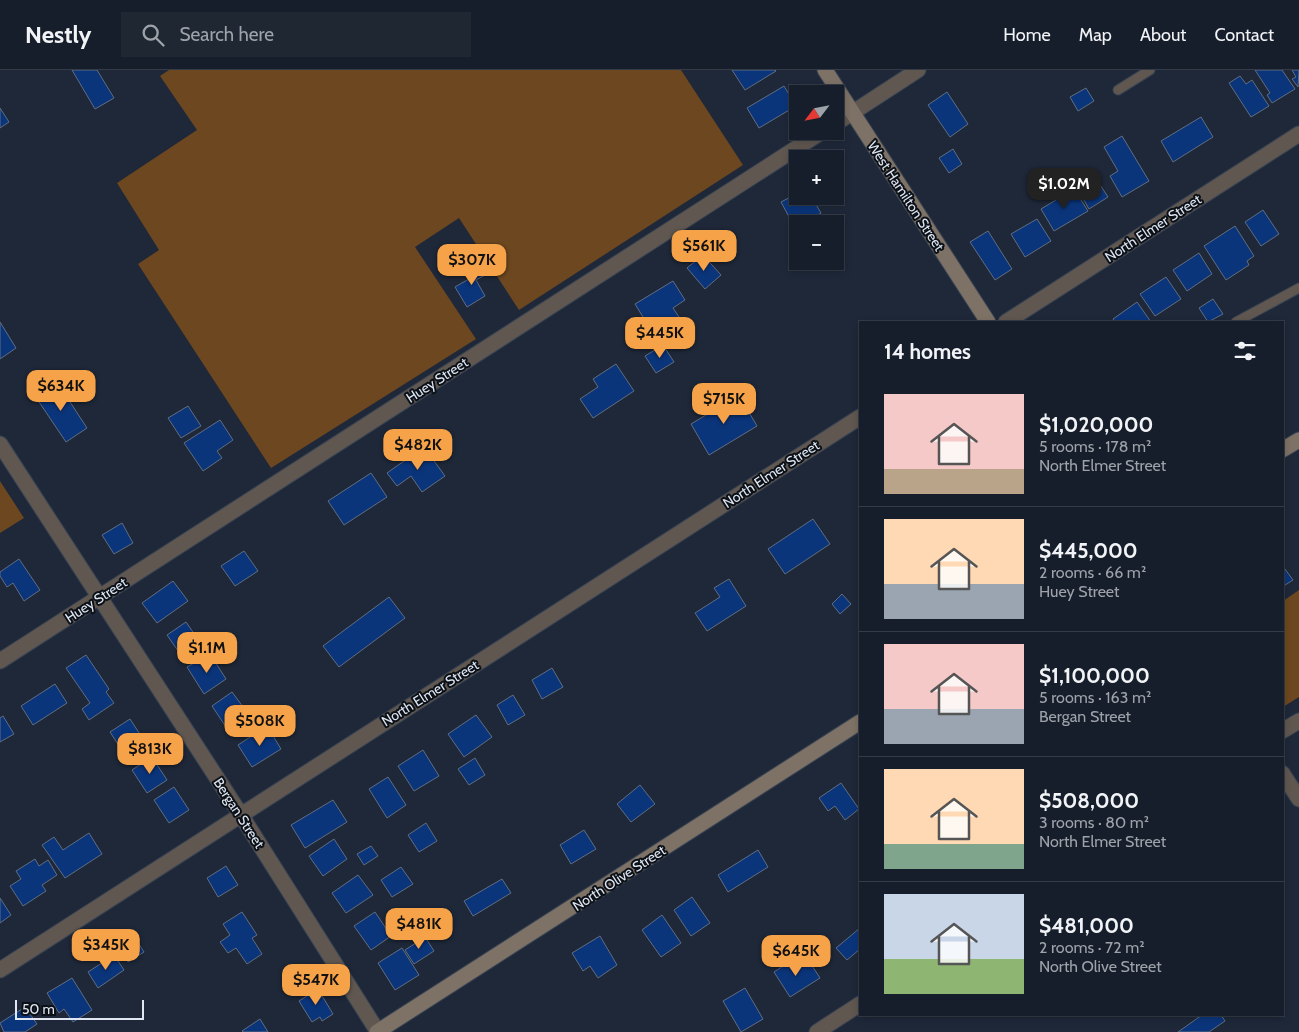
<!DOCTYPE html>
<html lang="en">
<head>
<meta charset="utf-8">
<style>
	:root { --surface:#161e2b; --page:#1f2733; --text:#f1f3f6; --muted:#9ea2a9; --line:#353c47; --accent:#f6a248 }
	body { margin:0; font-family:Cabin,sans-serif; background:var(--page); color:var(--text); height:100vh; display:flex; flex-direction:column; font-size:19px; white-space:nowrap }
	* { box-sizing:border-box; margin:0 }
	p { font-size:16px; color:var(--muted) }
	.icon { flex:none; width:28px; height:28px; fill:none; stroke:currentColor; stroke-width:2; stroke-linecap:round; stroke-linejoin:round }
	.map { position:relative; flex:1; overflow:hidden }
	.sheet { position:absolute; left:859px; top:251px; width:425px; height:695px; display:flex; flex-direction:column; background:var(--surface); border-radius:0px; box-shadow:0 2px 8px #0003,0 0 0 1px var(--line) }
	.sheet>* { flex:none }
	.needle { width:32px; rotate:238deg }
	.tools { position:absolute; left:789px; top:15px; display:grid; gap:10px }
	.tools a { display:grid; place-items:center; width:55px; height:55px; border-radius:0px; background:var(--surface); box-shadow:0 2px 8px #0003,0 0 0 1px var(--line); font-size:25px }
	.scale { position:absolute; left:15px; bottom:12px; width:129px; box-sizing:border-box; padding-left:5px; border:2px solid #e0e7f3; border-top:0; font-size:14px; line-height:18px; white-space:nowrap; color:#e0e7f3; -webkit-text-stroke:4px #0c1118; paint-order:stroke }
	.price { position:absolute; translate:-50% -42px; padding:0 11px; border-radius:10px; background:var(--accent); color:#111; font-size:16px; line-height:32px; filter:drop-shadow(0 1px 2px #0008) }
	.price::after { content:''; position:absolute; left:50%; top:30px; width:15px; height:11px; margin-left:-8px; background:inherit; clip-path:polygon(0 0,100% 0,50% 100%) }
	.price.selected { background:#222; color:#fff }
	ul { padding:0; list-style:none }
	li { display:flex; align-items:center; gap:15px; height:125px; padding:0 25px }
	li+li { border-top:1px solid var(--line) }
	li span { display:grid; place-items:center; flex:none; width:140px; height:100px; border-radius:0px; color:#555 }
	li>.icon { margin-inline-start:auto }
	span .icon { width:60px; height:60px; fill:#fffc; stroke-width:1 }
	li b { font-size:21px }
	h2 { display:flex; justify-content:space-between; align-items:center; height:60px; padding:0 25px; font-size:21px }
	header { display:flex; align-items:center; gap:30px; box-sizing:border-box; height:70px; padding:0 25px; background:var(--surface); border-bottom:1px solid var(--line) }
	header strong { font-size:24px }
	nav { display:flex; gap:28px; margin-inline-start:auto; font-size:18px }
	.search { width:350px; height:45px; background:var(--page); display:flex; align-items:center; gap:12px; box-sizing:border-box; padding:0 18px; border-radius:0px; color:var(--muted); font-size:19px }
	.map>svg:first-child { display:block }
	.green { fill:#6d471f }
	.building { fill:#0b357b; stroke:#616d80 }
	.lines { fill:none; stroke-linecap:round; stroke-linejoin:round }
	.lane-casing { stroke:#394353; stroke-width:11 }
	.street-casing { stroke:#394353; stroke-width:17 }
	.secondary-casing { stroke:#394353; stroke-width:17 }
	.lane { stroke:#5f5750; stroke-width:9 }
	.street { stroke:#5f5750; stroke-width:15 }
	.secondary { stroke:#7e7266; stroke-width:15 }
	.labels { text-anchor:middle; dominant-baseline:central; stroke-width:4; stroke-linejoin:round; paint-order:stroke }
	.street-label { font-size:14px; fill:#e0e7f3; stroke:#0c1118 }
</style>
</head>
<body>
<header>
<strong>Nestly</strong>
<div class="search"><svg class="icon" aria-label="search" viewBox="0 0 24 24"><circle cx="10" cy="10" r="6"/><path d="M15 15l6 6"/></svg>Search here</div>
<nav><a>Home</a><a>Map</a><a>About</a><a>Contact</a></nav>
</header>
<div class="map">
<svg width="1299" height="962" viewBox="0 0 1299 962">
	<rect width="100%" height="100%" fill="#1e2839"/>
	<!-- green -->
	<path class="green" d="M 169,0 L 681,0 L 743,95 L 519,240 L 459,148 L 415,177 L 476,269 L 271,398 L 138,194 L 159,180 L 117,113 L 197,60 L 160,6 Z
		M 0,411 L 24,448 L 0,463 Z
		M 1299,520 L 1299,627 L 1283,637 L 1283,531 Z"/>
	<!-- building -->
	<path class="building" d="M 72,0 L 97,0 L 114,28 L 95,39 Z
		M 732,0 L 775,0 L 776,1 L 745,20 Z
		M 1255,0 L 1282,0 L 1295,19 L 1272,33 L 1267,25 L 1270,23 Z
		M 1292,0 L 1299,0 L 1298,17 L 1292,9 L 1296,7 Z
		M 1240,6 L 1246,14 L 1252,10 L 1269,36 L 1251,47 L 1229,13 Z
		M 784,16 L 796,36 L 759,58 L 747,38 Z
		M 1086,18 L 1094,31 L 1078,41 L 1070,27 Z
		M 947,22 L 968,54 L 950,67 L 928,35 Z
		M 0,38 L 9,52 L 0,58 Z
		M 1201,47 L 1213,67 L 1173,92 L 1161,71 Z
		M 1122,66 L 1149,111 L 1122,127 L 1110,106 L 1118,101 L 1104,77 Z
		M 953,79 L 962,94 L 949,103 L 939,88 Z
		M 1095,107 L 1108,127 L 1089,139 L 1077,118 Z
		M 1074,119 L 1088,141 L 1054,161 L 1041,139 Z
		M 798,123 L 798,126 L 811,126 L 821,143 L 802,154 L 798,154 L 795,158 L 781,132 Z
		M 1263,140 L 1279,164 L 1261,176 L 1245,152 Z
		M 1037,149 L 1051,171 L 1025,187 L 1011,164 Z
		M 1235,156 L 1254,186 L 1247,191 L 1249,195 L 1226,210 L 1204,176 Z
		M 988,161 L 1012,199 L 995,210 L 970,172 Z
		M 1199,183 L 1212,204 L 1187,221 L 1173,200 Z
		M 703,185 L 721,205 L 705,219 L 687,198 Z
		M 479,192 L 487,204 L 476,210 L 485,226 L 467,237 L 455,217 L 474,206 L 469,198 Z
		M 1166,207 L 1181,229 L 1155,246 L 1140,224 Z
		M 673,211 L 685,230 L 673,238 L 681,250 L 663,262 L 656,250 L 648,255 L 635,234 Z
		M 1213,229 L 1223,244 L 1208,252 L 1199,238 Z
		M 1137,232 L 1151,252 L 1115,252 L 1113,249 Z
		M 0,252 L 16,278 L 0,289 Z
		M 663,275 L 674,292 L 656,303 L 645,286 Z
		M 616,294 L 634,321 L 593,348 L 580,329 L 598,317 L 593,309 Z
		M 57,312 L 87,358 L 66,372 L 35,326 Z
		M 739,325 L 757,356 L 709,385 L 691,354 Z
		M 188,336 L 201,356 L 181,368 L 168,348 Z
		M 220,350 L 233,370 L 217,381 L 222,388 L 203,401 L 184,373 Z
		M 424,377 L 445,406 L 422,422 L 411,406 L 397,416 L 387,403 Z
		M 371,403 L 387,427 L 344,455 L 328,431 Z
		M 813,449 L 830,474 L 785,504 L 768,479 Z
		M 122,453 L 133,473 L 114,484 L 102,465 Z
		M 244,481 L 258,501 L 235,516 L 221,496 Z
		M 19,489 L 40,520 L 24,531 L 13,513 L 7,517 L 0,506 L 0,502 Z
		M 1282,495 L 1293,510 L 1282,517 Z
		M 729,509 L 746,536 L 707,561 L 695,543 L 720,527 L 714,518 Z
		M 173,511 L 188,531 L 157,553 L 142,533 Z
		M 842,524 L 851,534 L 840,544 L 832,534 Z
		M 389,527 L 405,548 L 339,597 L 323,576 Z
		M 186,552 L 204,578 L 185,591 L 167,565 Z
		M 210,584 L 226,609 L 204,624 L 187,597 Z
		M 86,585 L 109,619 L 106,622 L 114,633 L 89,650 L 82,639 L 90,633 L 66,598 Z
		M 552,598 L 563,617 L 542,629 L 532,610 Z
		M 55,614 L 67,633 L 33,655 L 21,636 Z
		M 232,622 L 249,645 L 228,660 L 212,636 Z
		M 513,625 L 525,645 L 508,655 L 497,635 Z
		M 476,645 L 492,667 L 464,687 L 448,664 Z
		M 3,646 L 14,664 L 0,672 L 0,648 Z
		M 130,649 L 145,672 L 125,685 L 110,662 Z
		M 267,656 L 281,679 L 252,697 L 238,675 Z
		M 423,680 L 439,706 L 414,721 L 398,696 Z
		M 152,687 L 167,710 L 147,723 L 132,700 Z
		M 475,688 L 485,705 L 469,715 L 458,699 Z
		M 388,707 L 406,735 L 387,748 L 369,719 Z
		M 841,713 L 859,739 L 845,750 L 835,736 L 828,741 L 819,728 Z
		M 640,715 L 655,734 L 631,752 L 617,734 Z
		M 174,717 L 189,740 L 169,753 L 154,730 Z
		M 333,730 L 347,752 L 305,778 L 291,755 Z
		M 426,753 L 437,771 L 419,782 L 408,765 Z
		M 584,760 L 596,779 L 571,794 L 560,775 Z
		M 89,763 L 102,784 L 65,808 L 42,775 L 54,767 L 63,780 Z
		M 334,769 L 347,789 L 323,806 L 309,786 Z
		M 371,776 L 378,786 L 364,795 L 357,784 Z
		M 758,780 L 768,797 L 728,822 L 718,805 Z
		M 35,789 L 39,796 L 48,790 L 57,805 L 42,815 L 46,821 L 23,836 L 10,816 L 21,809 L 16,801 Z
		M 226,796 L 238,815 L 218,827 L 207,808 Z
		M 401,797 L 413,814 L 392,827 L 381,810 Z
		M 358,805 L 373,825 L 346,843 L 332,823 Z
		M 502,809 L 511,823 L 473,846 L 464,831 Z
		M 692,827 L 710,853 L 691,866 L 674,840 Z
		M 0,828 L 11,845 L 0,853 Z
		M 242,842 L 257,865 L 252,868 L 262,884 L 247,894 L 236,878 L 228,883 L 220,872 L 230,865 L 223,854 Z
		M 375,842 L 391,866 L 371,880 L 354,856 Z
		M 662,845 L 681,873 L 661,887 L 642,860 Z
		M 421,848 L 426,857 L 411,866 L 406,858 Z
		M 860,858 L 860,879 L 847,890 L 836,878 Z
		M 600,866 L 617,895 L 598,908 L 590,896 L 583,901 L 572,883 Z
		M 425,867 L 434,881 L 414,894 L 405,880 Z
		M 135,868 L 144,882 L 128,892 L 120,877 Z
		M 402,878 L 419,905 L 395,920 L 378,893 Z
		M 114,885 L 124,900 L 98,918 L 88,902 Z
		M 794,889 L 800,897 L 809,891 L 820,908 L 790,927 L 774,902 Z
		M 72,908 L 92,940 L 73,952 L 64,939 L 59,943 L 47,923 Z
		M 745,918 L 763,949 L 741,962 L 723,931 Z
		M 318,919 L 333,944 L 322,951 L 320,947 L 312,952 L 299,931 Z
		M 25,937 L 37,954 L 25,962 L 4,962 L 0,953 Z
		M 1202,945 L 1221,945 L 1225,951 L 1209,962 L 1178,962 Z
		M 260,949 L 268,962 L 243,962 L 242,961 Z"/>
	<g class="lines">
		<defs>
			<path id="lane" d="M 1118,20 L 1150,0
				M 1236,252 L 1299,218"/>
			<path id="street" d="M 835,54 L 918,0
				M 1006,252 L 1299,64
				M 0,374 L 241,745 L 378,962
				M 0,591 L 823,61
				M 1282,661 L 1299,651
				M 1282,703 L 1299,729
				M 0,900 L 860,347
				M 817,962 L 860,934"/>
			<path id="secondary" d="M 825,0 L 988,252
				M 1282,380 L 1299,370
				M 377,962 L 860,652"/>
		</defs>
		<!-- lane casing -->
		<use href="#lane" class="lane-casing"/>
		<!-- street casing -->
		<use href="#street" class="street-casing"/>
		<!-- secondary casing -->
		<use href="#secondary" class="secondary-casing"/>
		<!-- lane -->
		<use href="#lane" class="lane"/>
		<!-- street -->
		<use href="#street" class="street"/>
		<!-- secondary -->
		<use href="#secondary" class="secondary"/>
	</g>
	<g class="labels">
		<!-- street labels -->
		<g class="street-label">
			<text transform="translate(906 126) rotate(57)">West Hamilton Street</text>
			<text transform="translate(1153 158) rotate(-33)">North Elmer Street</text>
			<text transform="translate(437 310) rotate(-33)">Huey Street</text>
			<text transform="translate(771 404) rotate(-33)">North Elmer Street</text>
			<text transform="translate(96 530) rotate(-33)">Huey Street</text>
			<text transform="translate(430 623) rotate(-32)">North Elmer Street</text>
			<text transform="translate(239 743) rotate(57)">Bergan Street</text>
			<text transform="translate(619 808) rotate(-33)">North Olive Street</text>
		</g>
	</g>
</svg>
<div class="tools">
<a><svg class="needle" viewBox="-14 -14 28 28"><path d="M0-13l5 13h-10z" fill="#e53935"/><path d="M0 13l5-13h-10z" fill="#9ea2a9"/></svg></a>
<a>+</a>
<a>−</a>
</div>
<div class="scale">50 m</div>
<b class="price selected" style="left:1064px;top:140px">$1.02M</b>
<b class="price" style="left:704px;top:202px">$561K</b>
<b class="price" style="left:472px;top:216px">$307K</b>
<b class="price" style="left:660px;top:289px">$445K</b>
<b class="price" style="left:61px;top:342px">$634K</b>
<b class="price" style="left:724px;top:355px">$715K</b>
<b class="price" style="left:418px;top:401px">$482K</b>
<b class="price" style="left:207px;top:604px">$1.1M</b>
<b class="price" style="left:260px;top:677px">$508K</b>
<b class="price" style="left:150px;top:705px">$813K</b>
<b class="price" style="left:419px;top:880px">$481K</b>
<b class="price" style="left:106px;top:901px">$345K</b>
<b class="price" style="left:796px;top:907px">$645K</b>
<b class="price" style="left:316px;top:936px">$547K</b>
<section class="sheet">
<h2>14 homes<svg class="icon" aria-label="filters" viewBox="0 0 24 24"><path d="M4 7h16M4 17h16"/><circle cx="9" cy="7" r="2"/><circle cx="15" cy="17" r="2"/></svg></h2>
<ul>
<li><span style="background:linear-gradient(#f6c9c9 75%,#b9a48a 0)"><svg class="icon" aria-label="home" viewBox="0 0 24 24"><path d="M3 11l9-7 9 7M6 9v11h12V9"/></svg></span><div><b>$1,020,000</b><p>5 rooms · 178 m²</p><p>North Elmer Street</p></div></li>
<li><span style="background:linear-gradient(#ffd9b3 65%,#9aa5b1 0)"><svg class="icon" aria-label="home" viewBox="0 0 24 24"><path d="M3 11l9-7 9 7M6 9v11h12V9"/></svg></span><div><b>$445,000</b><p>2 rooms · 66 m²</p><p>Huey Street</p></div></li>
<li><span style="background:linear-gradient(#f6c9c9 65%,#9aa5b1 0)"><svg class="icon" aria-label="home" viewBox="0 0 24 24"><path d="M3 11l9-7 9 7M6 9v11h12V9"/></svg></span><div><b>$1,100,000</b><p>5 rooms · 163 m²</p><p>Bergan Street</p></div></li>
<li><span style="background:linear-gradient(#ffd9b3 75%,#7fa58c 0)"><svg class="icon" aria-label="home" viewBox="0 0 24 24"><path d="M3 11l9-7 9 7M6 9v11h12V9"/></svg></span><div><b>$508,000</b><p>3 rooms · 80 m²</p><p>North Elmer Street</p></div></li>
<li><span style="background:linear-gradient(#c9d6e8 65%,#8fb573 0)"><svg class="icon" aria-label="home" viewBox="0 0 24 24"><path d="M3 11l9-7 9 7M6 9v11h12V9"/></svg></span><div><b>$481,000</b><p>2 rooms · 72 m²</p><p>North Olive Street</p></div></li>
</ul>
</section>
</div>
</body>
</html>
